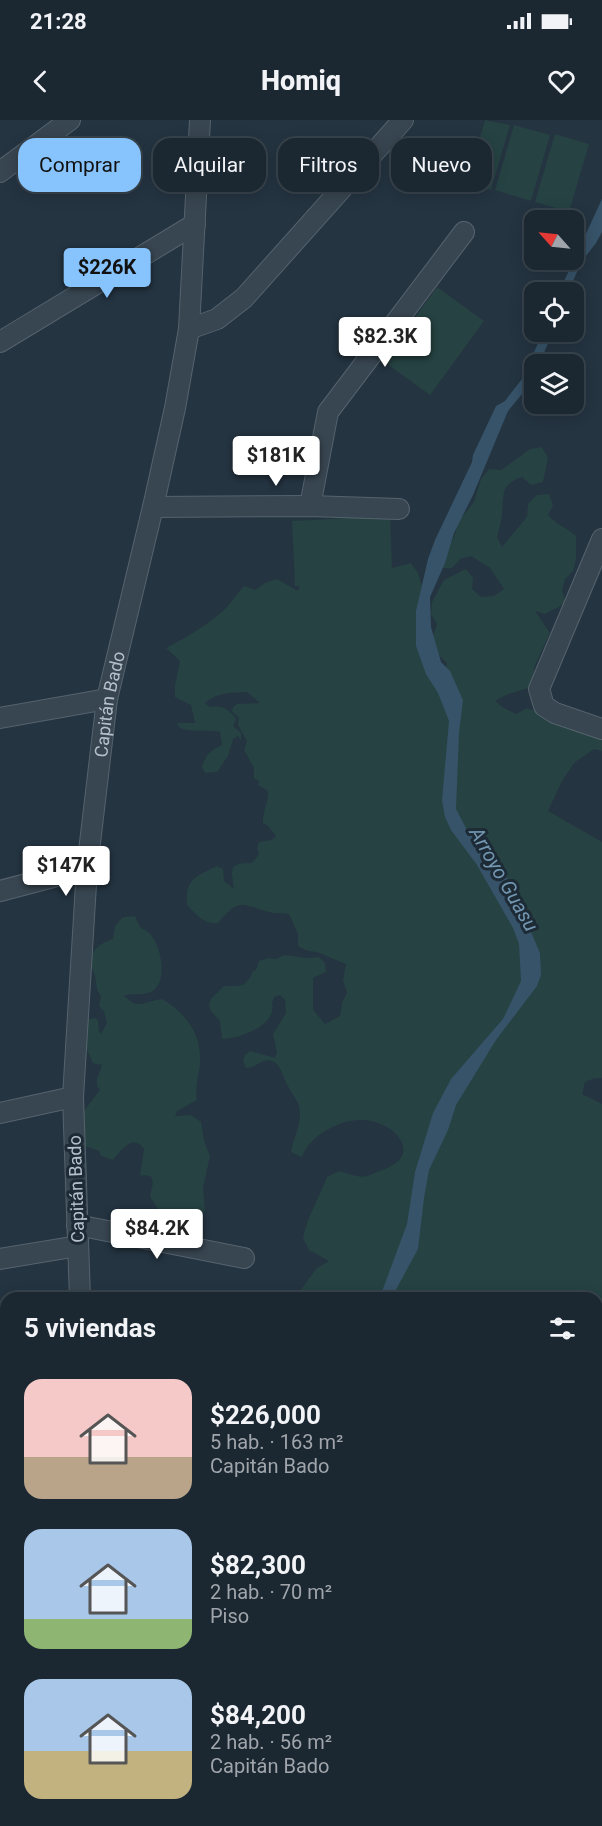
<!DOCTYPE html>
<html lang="es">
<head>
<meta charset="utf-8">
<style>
	:root { --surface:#1b2731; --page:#242f39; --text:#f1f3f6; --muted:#a0a5ab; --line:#39444d; --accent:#87c4fe }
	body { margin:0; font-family:Roboto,sans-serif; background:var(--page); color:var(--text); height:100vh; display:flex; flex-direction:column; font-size:22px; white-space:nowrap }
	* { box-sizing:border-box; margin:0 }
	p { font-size:20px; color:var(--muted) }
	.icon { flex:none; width:33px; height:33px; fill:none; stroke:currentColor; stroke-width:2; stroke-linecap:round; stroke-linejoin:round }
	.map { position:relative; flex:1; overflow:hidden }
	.panel { position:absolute; left:0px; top:1172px; width:603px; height:536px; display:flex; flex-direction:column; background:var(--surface); border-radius:18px 18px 0 0; box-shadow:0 3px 15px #0003,0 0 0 2px var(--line) }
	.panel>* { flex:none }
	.banner { position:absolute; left:18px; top:18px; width:567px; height:54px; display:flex; gap:12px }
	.needle { width:39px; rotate:297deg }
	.controls { position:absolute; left:524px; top:90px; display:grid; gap:12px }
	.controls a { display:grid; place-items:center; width:60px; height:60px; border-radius:12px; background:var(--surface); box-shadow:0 3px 15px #0003,0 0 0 2px var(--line); font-size:30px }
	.price { position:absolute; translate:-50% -51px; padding:0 14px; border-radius:6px; background:#fff; color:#222; font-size:20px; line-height:39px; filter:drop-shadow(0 2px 3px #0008) }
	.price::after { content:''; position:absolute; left:50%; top:36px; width:18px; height:14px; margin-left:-9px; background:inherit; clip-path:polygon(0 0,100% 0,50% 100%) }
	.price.current { background:var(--accent); color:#111 }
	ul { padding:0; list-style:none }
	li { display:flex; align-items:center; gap:18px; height:150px; padding:0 24px }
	li span { display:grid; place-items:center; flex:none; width:168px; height:120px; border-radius:18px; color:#555 }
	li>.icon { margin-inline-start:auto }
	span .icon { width:72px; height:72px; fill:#fffc; stroke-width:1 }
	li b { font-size:26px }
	h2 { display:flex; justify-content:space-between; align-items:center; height:72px; padding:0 24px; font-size:26px }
	.pill { padding:0 21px; border-radius:18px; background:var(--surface); box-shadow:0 3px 15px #0003,0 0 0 2px var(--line); font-size:21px; line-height:54px }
	.pill.current { background:var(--accent); color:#111 }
	.status { display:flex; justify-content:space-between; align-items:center; height:42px; padding:0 30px; background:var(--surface); direction:ltr }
	.status svg { height:16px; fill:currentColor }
	header { display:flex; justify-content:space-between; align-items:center; height:78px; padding:0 24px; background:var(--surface); font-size:27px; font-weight:800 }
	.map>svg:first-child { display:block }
	.green { fill:#264242 }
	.water { fill:#375369 }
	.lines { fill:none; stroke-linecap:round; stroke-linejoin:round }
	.minor-casing { stroke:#56636e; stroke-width:22 }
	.minor { stroke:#384651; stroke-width:20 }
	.labels { text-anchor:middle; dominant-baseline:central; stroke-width:6; stroke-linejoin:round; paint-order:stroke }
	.street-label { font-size:18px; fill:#b5c0cb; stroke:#1d2b36 }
	.water-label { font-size:20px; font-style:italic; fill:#7396b0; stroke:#1d2b36 }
</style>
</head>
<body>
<div class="status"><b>21:28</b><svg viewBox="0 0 49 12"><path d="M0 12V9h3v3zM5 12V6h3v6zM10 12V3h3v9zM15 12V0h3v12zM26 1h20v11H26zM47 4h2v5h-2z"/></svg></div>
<header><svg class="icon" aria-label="back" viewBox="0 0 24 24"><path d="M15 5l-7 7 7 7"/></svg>Homiq<svg class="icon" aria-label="heart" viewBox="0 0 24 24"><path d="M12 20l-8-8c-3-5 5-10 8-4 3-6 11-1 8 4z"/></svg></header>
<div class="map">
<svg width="602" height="1706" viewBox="0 0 602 1706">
	<rect width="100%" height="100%" fill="#243441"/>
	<!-- green -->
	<path class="green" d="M 485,0 L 510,5 L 491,70 L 467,62 Z
		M 514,5 L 550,15 L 531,81 L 495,70 Z
		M 555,14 L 589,24 L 569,92 L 535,82 Z
		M 437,167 L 484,201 L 430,275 L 383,241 Z
		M 542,327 L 548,338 L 543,362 L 531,365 L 522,357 C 501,364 504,373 502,392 C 502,401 499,409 497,417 L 502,427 L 527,397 L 528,384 L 537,375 L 549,374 L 553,385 L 548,395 C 556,404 567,408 576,416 L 576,439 L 573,451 L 565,459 L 562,471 L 566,483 L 545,494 L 535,491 L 550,513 L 535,545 L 533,557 L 528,568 L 506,575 L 495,581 L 504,588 L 516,594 L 527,588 L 602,616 L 602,631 L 594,629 L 574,643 L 562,661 L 548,691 L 602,722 L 602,958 L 595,958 L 585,962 L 582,974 L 602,984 L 602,1205 L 597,1205 L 597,1178 L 295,1177 L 317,1148 L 329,1141 L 309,1130 L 303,1118 C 307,1097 319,1078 327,1057 L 339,1051 C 366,1059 361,1059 387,1048 C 418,1035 400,1009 375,1002 C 350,994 311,1012 302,1037 L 291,1032 C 294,1016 303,1002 299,986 C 296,977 288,969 285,960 C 282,953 280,944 272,941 C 263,937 255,949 246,948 L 243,941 L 245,935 L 250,931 L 275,938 L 277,932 L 273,914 L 286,893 L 285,880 L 280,875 L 274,877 L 272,883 C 278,905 239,919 222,919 L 220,901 L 211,891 L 209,885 L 211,879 L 224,866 C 241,866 246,868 253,851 L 256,850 L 259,841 L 268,838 L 276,839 L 284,835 L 307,838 L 319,837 L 325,843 L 326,852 L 313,858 L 313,890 L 325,904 L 340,896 L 342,883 L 347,873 L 343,860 L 346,844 C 337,841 330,837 322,834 C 312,830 309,833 298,826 L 298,814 L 289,794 C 283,793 275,794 269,792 C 241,784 240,777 218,803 C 204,805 196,794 187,785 C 185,759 196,756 217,746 L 223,749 L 224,761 L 234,769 C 231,749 228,743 252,743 L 259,734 L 257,728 L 259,722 L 271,720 L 276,716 L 268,706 L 263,703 C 262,692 269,682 268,671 L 258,665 L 259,661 L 254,658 L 254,648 L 244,630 L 247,621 L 238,605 L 239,598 L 232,591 L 233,587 L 237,584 L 260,583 L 247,572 C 231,573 218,572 205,583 L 210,587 C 221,584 230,590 236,599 L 233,606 L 241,613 L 241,621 L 238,616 L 233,619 L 228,636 L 217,652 L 205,653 L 202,647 C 206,634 210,631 222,625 L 220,612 C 206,609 193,613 180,608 L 177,603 L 195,603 L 191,585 L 175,577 L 175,565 L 180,541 L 166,528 C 187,517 208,505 226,488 C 233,481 237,473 244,466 L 255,470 L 265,463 L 277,459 L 298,471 L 300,466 L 295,466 L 292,401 L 390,396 L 392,448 L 411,443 L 418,453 L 422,466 L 416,501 L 445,554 L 447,543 L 430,526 L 437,504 L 431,494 L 432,482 L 444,460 L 466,449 L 473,458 L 472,469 L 481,477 L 494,476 L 504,469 L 490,448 L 471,436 L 460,439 L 452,448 L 440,448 L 455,414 L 458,402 L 474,382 L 481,359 L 489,349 L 501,350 L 530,329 Z
		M 135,796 L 140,807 C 144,810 148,811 151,815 C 161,827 167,857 155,869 C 147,877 133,872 124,876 C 139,891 144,881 162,879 C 183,891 200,911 200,937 C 201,953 194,963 197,980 L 177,991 L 175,996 L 191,995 L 201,1002 L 204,1020 L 210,1037 L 203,1067 L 205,1091 C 198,1102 176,1100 165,1095 C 158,1092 154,1082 150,1076 L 153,1063 L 151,1057 L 145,1055 L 140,1056 L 144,1029 C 133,1013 121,1031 113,1040 L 101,1036 L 99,1031 L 82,1025 L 80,996 L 100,970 C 92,960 101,954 102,943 L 99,945 L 93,943 L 84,923 L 86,900 L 95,898 L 98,900 L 99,912 L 101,914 L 107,903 L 104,891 L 99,886 L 101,876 C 93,867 99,858 90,845 C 92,829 98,824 113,819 L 115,806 L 123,797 Z
		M 432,1701 L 566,1701 L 564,1706 L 430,1706 Z"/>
	<!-- water -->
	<path class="water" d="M 602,79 L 602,112 L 596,123 L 582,141 L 568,172 L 559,172 Z
		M 543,212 L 553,212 L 539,244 L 534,244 L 534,254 L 527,268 L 508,291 L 473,375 L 454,413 L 445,443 L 430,477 L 431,507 L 441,542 L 450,551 L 463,580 L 459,613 L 456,689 L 468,712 L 488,726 L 510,763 L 540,833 L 541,855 L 537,866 L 496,920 L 456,985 L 448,1010 L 429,1050 L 424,1078 L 418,1129 L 392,1177 L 380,1177 L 407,1104 L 415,1052 L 433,993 L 451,959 L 503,899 L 521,861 L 519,824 L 513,808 L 477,745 L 451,710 L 445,697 L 442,680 L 449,601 L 438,573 L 426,554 L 416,526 L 416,491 L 428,439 L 435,420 L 472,342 L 473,335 L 496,286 L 505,281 L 522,259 Z"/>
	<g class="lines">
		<defs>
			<g id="minor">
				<path d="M 0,52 L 70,0"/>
				<path d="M 189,209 L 217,199 L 244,178 L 403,0"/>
				<path d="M 0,222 L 195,104"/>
				<path d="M 310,386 L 328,292 L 464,112"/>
				<path d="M 153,387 L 310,386 L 399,389"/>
				<path d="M 602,419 L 539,569 L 544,586 L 555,593 L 602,609"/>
				<path d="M 0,598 L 107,579"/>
				<path d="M 0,771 L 87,748"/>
				<path d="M 0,993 L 73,977"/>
				<path d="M 77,1105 L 244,1138"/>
				<path d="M 0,1139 L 78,1126"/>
				<path id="s1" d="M 80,1178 L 73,977 L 87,748 L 107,579 L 153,387 L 175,288 L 189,209 L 200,0"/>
				<path d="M 0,1358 L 6,1357"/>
				<path d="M 597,1384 L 602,1384"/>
				<path d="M 597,1441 L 602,1441"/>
				<path d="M 0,1476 L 6,1475"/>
				<path d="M 597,1537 L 602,1537"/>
				<path d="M 0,1638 L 6,1637"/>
				<path d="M 140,1701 L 142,1706"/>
			</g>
		</defs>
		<!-- minor casing -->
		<use href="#minor" class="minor-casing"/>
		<!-- minor -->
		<use href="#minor" class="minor"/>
	</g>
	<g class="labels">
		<!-- street labels -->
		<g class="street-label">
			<text stroke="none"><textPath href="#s1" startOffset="596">Capitán Bado</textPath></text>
			<text transform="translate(76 1069) rotate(-92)">Capitán Bado</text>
		</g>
		<!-- water labels -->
		<g class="water-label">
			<text transform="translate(504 759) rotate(60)">Arroyo Guasu</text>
		</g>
	</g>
</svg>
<div class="controls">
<a><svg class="needle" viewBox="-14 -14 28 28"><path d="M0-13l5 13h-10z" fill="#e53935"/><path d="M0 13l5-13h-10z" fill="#a0a5ab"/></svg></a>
<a><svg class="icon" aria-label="locate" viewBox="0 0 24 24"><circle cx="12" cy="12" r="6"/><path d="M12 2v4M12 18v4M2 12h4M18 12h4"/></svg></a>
<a><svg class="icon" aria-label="layers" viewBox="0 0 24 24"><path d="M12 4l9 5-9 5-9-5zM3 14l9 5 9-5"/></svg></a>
</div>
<b class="price current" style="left:107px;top:179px">$226K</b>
<b class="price" style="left:385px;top:248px">$82.3K</b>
<b class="price" style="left:276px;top:367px">$181K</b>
<b class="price" style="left:66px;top:777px">$147K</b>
<b class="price" style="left:157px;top:1140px">$84.2K</b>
<div class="banner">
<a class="pill current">Comprar</a>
<a class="pill">Alquilar</a>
<a class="pill">Filtros</a>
<a class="pill">Nuevo</a>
</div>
<section class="panel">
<h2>5 viviendas<svg class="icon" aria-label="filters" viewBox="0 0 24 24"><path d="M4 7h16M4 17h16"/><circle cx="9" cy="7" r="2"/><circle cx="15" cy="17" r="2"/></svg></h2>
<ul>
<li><span style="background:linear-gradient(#f6c9c9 65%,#b9a48a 0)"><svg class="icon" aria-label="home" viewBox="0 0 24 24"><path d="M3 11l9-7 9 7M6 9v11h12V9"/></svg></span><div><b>$226,000</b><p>5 hab. · 163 m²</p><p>Capitán Bado</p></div></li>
<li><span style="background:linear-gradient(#a9c7e8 75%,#8fb573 0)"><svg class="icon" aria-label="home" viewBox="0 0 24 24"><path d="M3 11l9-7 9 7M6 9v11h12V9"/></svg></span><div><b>$82,300</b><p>2 hab. · 70 m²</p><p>Piso</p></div></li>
<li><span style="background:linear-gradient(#a9c7e8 60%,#c2b280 0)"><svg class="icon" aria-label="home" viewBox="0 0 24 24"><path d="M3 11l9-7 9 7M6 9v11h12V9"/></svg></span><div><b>$84,200</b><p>2 hab. · 56 m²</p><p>Capitán Bado</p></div></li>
</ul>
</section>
</div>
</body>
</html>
